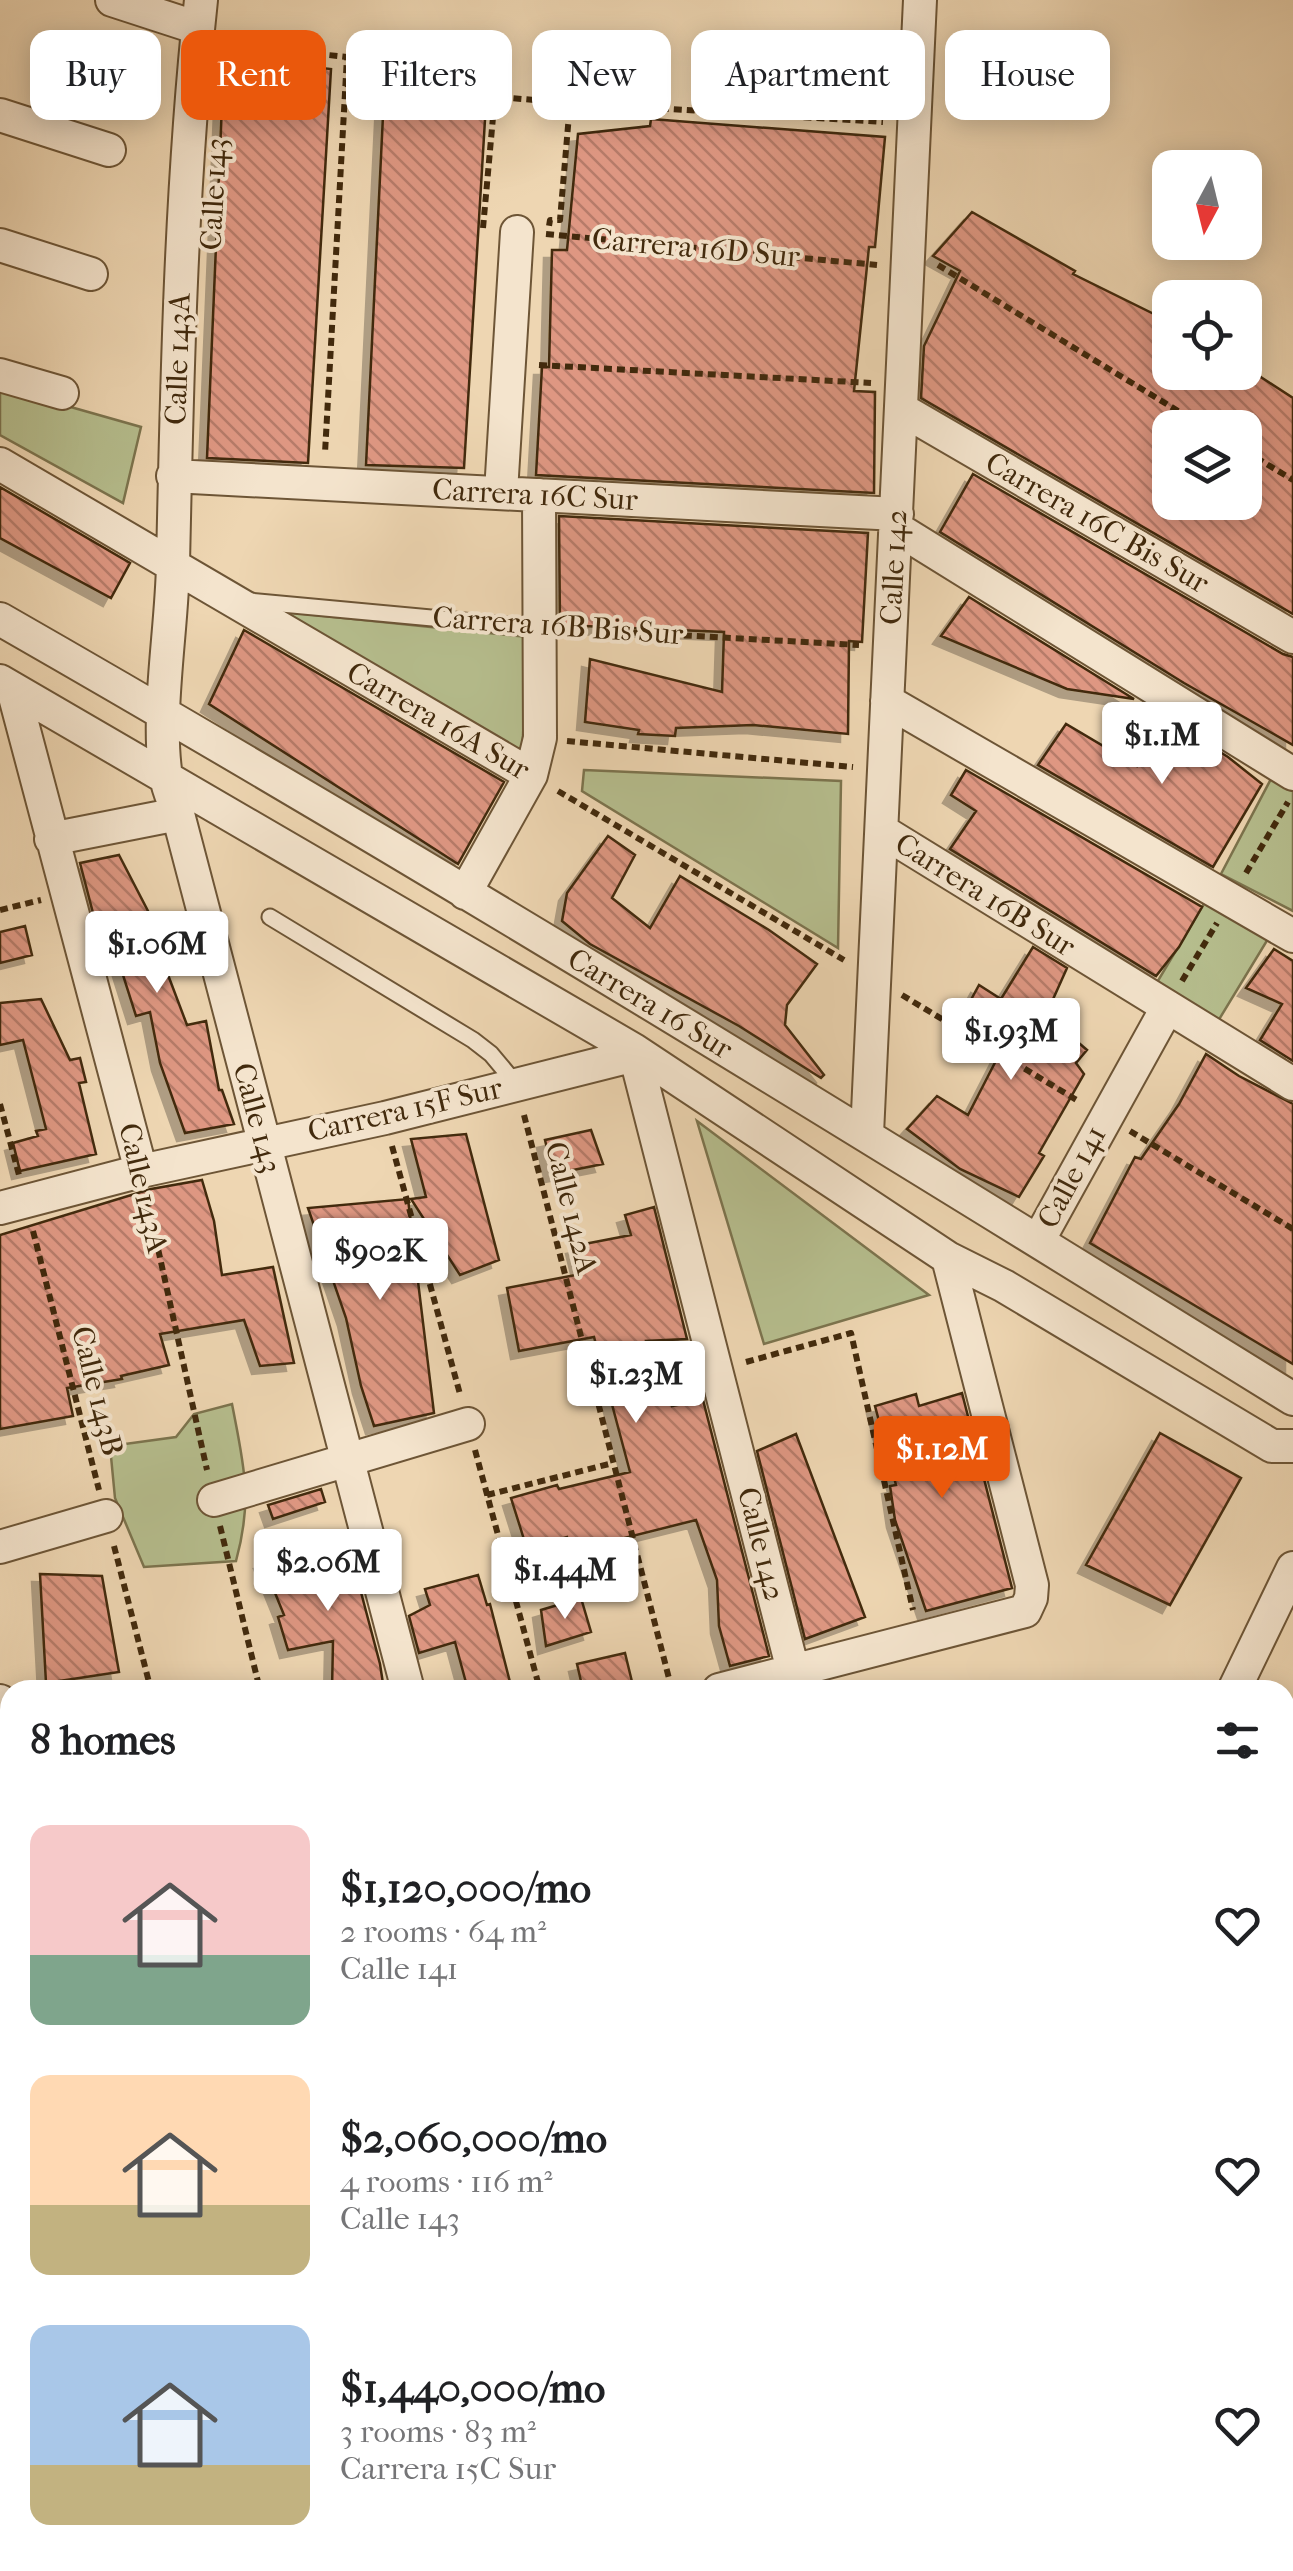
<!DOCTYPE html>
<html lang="en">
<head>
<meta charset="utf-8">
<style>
	:root { --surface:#fff; --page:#f6f6f6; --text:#202124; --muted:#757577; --accent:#ea580c }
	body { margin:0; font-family:"IM FELL French Canon",serif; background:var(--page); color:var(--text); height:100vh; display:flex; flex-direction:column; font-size:38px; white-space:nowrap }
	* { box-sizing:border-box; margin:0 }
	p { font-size:32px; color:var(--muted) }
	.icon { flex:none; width:55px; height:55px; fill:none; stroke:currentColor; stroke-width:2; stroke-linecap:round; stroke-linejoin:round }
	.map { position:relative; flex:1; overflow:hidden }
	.side { position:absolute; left:0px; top:1680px; width:1295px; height:892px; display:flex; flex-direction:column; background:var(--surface); border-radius:30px 30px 0 0; box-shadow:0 5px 25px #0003 }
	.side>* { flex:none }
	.guide { position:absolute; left:30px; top:30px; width:1235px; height:90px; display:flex; gap:20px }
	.needle { width:65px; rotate:187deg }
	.buttons { position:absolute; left:1152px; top:150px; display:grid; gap:20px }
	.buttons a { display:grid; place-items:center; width:110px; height:110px; border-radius:20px; background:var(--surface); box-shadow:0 5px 25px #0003; font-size:50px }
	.price { position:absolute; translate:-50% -85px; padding:0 22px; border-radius:10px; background:#fff; color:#222; font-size:32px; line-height:65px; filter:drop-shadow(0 2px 5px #0008) }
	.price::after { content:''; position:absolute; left:50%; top:60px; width:30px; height:22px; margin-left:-15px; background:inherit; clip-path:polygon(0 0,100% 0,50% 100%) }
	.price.on { background:var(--accent); color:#fff }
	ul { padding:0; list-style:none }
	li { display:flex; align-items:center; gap:30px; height:250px; padding:0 30px }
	li span { display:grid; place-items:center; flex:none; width:280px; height:200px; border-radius:20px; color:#555 }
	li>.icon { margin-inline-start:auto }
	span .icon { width:120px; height:120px; fill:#fffc; stroke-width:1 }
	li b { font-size:42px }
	h2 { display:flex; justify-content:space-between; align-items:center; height:120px; padding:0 30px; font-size:42px }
	.pill { padding:0 35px; border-radius:20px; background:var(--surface); box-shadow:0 5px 25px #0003; font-size:35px; line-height:90px }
	.pill.on { background:var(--accent); color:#fff }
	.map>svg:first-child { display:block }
	.green { fill:#b6be8e; stroke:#7c744e; stroke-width:2.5 }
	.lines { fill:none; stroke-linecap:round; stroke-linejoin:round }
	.river { stroke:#99b9b0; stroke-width:58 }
	.building { fill:url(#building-back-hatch); stroke:#422a0d; stroke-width:2.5; fill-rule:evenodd; filter:url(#shadow) }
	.lane-casing { stroke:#6d5536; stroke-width:19 }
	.street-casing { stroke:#6d5536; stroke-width:36 }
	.path { stroke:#422a0d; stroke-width:6; stroke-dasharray:8 5; stroke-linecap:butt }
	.lane { stroke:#f4e4cd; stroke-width:15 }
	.street { stroke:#f4e4cd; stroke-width:32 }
	.labels { text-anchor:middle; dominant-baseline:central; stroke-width:8; stroke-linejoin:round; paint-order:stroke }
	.street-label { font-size:30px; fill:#422a0d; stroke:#f4e4cd }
</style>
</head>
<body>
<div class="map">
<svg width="1293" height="2571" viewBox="0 0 1293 2571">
	<defs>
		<pattern id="building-back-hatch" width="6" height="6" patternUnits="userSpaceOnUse" patternTransform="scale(2.5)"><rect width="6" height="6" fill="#de9782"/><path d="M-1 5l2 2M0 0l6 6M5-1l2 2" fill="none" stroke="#b67b69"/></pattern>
		<filter id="shadow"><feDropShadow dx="-8" dy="8" stdDeviation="0" flood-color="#0004"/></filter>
	</defs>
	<rect width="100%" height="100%" fill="#eed6b2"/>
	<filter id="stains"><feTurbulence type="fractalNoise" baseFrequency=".002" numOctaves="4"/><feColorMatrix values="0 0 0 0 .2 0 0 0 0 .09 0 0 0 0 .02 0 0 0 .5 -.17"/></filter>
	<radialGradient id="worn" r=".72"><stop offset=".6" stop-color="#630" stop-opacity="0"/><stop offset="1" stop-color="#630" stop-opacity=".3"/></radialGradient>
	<!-- green -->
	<path class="green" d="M 0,387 L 141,427 L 123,503 L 0,435 Z
		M 276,611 L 528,637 L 522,755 Z
		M 584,770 L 841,781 L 838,948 L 582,791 Z
		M 1272,777 L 1293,788 L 1293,911 L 1221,874 Z
		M 1208,897 L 1271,934 L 1212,1031 L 1150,994 Z
		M 697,1121 L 929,1295 L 764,1344 Z
		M 232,1404 C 244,1466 253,1499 236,1561 L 144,1567 L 115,1498 L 110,1446 L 176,1437 L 194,1414 Z"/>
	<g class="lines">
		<!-- river -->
		<path class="river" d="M 835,2571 L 883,2562"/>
	</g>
	<!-- building -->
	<path class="building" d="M 224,57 L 331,69 L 308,463 L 207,458 Z
		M 384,95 L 486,103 L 464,468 L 366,465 Z
		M 651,119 L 885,137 L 875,247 L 869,247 L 854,391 L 875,392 L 874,493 L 536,475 L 542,367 L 549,367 L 552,250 L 567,250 L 578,134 L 650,126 Z
		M 972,212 L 1075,271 L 1073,274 L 1170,322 L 1170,372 L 1253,372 L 1293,398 L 1293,614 L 921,398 L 924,346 L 960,271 L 933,256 ZM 1170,428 L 1245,428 L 1245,502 L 1170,502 Z
		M 973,474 L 1283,654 L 1293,657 L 1293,745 L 1184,683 L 940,532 Z
		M 0,487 L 130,563 L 111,598 L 0,538 Z
		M 559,516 L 868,533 L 862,642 L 849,641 L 848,734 L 753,725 L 676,728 L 675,736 L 638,734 L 639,730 L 585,722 L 590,659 L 722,692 L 724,632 L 560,625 Z
		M 969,597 L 1134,699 L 1067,689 L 941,636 Z
		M 244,630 L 504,782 L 458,864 L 209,704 Z
		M 1168,720 L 1228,757 L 1262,784 L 1213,867 L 1038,765 L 1066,724 L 1137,766 Z
		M 966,770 L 1202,907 L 1179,947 L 1156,976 L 950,849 L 976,811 L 951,795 Z
		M 608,836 L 635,855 L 612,898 L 650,928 L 680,876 L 769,930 L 817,964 L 787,1005 L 785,1025 L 824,1075 L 821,1078 L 739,1026 L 590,944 L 562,921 L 567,893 Z
		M 119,855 L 149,913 L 145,914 L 187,1025 L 206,1021 L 219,1090 L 222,1090 L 234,1124 L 185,1133 L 160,1063 L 150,1012 L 136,1016 L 109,931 L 99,936 L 80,863 Z
		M 25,926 L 32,955 L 0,963 L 0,932 Z
		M 1033,947 L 1067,968 L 1046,1015 L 1087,1050 L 1076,1063 L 1084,1074 L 1039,1153 L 1044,1156 L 1019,1197 L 960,1169 L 907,1129 L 937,1096 L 968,1115 L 1003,1047 L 960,1020 L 979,985 L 1001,999 Z
		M 1274,949 L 1293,961 L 1293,1061 L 1260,1040 L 1282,1004 L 1246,988 Z
		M 41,999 L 70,1060 L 80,1058 L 86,1082 L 79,1083 L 96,1154 L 20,1171 L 13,1143 L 38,1136 L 36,1131 L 46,1129 L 23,1040 L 0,1045 L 0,1003 Z
		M 1206,1054 L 1239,1076 L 1293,1104 L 1293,1364 L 1090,1243 L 1135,1157 L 1141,1159 L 1179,1104 Z
		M 591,1130 L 603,1164 L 553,1174 L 545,1140 Z
		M 466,1134 L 499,1260 L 460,1275 L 411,1199 L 426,1197 L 411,1139 Z
		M 202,1180 L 214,1221 L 222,1275 L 273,1267 L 294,1363 L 260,1366 L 244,1320 L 160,1334 L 169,1365 L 121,1376 L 122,1379 L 67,1388 L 73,1416 L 0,1429 L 0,1235 L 151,1189 Z
		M 408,1199 L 434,1413 L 374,1426 L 361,1386 L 346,1318 L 308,1208 Z
		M 654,1207 L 687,1339 L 646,1341 L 656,1394 L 668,1391 L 672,1406 L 703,1400 L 769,1656 L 730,1666 L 719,1626 L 717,1580 L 696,1520 L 620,1539 L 630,1562 L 585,1581 L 567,1537 L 527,1549 L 511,1498 L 557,1485 L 559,1489 L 630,1472 L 594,1337 L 519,1351 L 507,1288 L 581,1274 L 574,1246 L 631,1235 L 625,1215 Z
		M 962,1393 L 1012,1588 L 926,1611 L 895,1520 L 890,1486 L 896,1485 L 875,1406 L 916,1394 L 919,1406 Z
		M 1160,1433 L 1241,1478 L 1170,1605 L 1086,1565 Z
		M 796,1434 L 865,1617 L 805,1639 L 757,1451 Z
		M 321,1489 L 325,1502 L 273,1519 L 268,1505 Z
		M 349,1547 L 380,1664 L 384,1690 L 332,1690 L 333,1641 L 288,1650 L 278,1617 L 284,1615 L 262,1561 Z
		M 40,1574 L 102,1576 L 119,1672 L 46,1683 Z
		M 478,1575 L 487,1605 L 490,1604 L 512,1690 L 468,1690 L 455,1642 L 419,1653 L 409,1616 L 430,1605 L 425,1589 Z
		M 581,1598 L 591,1632 L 546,1646 L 541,1610 Z
		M 625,1653 L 634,1690 L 583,1690 L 577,1664 Z"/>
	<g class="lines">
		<defs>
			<path id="lane" d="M 249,601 L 539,628
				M 270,917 L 473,1040 L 491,1054 L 516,1084"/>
			<path id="street" d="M 112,0 L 198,28
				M 201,0 C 181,187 177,376 173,564 C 172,629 156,715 166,777 C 168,789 174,802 178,814 L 408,1690
				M 0,115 L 109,150
				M 0,245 L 91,274
				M 0,375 L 62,393
				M 901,409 L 1293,637
				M 0,464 L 531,775
				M 173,476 L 897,514
				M 501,492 L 517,232
				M 896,528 L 1293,774
				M 0,619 C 437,869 865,1134 1293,1399
				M 0,681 L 634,1050 L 948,1258 L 1004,1286 L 1272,1446 L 1293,1446
				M 13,689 L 141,1171
				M 887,701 L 1293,936
				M 882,831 L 1293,1084
				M 51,839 L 178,814
				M 465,893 L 531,775 L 540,738 L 539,495
				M 634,1050 L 798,1690
				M 867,1134 L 920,0
				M 0,1208 L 141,1171 L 385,1118 L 635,1055
				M 1038,1241 L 1167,1008
				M 214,1500 L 468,1424
				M 0,1547 L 106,1516
				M 719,1690 L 1025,1611 L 1031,1598 L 1032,1585 L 948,1258
				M 1234,1690 L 1293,1568
				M 0,1701 L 10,1742
				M 1285,1774 L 1293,1779
				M 0,1875 L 10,1873
				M 0,2014 L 10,2011
				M 0,2143 L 10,2141
				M 1285,2260 L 1293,2263
				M 0,2281 L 10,2278
				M 1285,2481 L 1293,2441
				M 1267,2571 L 1269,2562"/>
		</defs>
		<!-- lane casing -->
		<use href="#lane" class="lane-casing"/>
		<!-- street casing -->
		<use href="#street" class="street-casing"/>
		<!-- path -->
		<path class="path" d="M 226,44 L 347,57 L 325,453
			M 345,84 L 570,103 L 560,220 L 550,220 L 549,226
			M 570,103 L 883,122
			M 483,228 L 495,95
			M 546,234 L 877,265
			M 938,265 L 1206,428
			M 539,365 L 871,383
			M 1245,451 L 1293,480
			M 567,629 L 859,645
			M 567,741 L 853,767
			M 558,791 L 844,960
			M 1246,873 L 1288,802
			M 0,910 L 41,900
			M 1182,981 L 1217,923
			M 902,995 L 1080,1102
			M 0,1104 L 19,1175
			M 524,1115 L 672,1690
			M 1130,1131 L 1293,1229
			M 392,1146 L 460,1394
			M 147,1199 L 207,1470
			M 33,1231 L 99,1490
			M 746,1362 L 851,1333 L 913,1610
			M 591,1379 L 681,1358
			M 475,1450 L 540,1690
			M 487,1495 L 613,1463
			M 220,1526 L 260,1690
			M 114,1546 L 151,1690"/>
		<!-- lane -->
		<use href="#lane" class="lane"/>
		<!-- street -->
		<use href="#street" class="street"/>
	</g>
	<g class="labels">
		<!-- street labels -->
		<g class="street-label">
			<text transform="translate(214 194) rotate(-87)">Calle 143</text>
			<text transform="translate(696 248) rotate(5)">Carrera 16D Sur</text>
			<text transform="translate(178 359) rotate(-88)">Calle 143A</text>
			<text transform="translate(535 495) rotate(3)">Carrera 16C Sur</text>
			<text transform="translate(1097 523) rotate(30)">Carrera 16C Bis Sur</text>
			<text transform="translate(894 567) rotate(-87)">Calle 142</text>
			<text transform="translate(558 626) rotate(4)">Carrera 16B Bis Sur</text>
			<text transform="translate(438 721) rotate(30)">Carrera 16A Sur</text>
			<text transform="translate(985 895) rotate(32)">Carrera 16B Sur</text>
			<text transform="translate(650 1004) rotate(31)">Carrera 16 Sur</text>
			<text transform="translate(405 1110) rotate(-13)">Carrera 15F Sur</text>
			<text transform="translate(257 1118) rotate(75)">Calle 143</text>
			<text transform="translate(1072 1177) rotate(-62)">Calle 141</text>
			<text transform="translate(143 1188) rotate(77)">Calle 143A</text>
			<text transform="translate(571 1208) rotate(76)">Calle 142A</text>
			<text transform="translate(97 1391) rotate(76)">Calle 143B</text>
			<text transform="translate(761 1544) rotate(76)">Calle 142</text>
		</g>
	</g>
	<rect width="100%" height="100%" filter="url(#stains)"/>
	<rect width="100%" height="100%" fill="url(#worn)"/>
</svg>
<div class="buttons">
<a><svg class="needle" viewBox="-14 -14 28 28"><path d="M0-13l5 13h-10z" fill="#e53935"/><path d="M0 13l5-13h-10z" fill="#757577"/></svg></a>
<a><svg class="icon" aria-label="locate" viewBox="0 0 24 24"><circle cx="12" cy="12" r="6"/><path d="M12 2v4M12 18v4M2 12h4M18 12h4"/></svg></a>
<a><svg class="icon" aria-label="layers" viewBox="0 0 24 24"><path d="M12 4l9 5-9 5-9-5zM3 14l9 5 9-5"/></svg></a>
</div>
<b class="price" style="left:1162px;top:787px">$1.1M</b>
<b class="price" style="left:157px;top:996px">$1.06M</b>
<b class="price" style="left:1011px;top:1083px">$1.93M</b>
<b class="price" style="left:380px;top:1303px">$902K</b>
<b class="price" style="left:636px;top:1426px">$1.23M</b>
<b class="price on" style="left:942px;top:1501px">$1.12M</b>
<b class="price" style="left:328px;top:1614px">$2.06M</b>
<b class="price" style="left:565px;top:1622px">$1.44M</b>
<div class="guide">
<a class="pill">Buy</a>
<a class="pill on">Rent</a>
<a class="pill">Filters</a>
<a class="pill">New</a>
<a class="pill">Apartment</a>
<a class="pill">House</a>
</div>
<section class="side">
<h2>8 homes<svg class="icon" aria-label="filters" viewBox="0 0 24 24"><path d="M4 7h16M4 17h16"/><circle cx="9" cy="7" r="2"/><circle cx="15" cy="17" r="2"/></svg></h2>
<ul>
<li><span style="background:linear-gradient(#f6c9c9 65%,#7fa58c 0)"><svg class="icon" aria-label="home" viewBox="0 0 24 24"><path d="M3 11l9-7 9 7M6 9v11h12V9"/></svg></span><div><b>$1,120,000/mo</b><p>2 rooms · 64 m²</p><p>Calle 141</p></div><svg class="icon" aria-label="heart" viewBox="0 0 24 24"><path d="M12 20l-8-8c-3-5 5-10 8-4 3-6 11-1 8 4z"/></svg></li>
<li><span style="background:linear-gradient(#ffd9b3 65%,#c2b280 0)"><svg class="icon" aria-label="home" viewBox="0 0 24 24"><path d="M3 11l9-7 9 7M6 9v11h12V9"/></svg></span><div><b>$2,060,000/mo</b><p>4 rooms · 116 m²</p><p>Calle 143</p></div><svg class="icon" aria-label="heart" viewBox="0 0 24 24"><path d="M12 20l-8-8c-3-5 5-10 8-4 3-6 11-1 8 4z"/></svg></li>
<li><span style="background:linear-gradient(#a9c7e8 70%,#c2b280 0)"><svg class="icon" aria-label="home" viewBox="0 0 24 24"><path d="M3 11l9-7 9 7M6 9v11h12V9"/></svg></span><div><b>$1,440,000/mo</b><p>3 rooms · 83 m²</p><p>Carrera 15C Sur</p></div><svg class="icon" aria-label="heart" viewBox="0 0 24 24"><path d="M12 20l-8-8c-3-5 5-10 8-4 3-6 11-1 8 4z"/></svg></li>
</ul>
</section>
</div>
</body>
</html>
